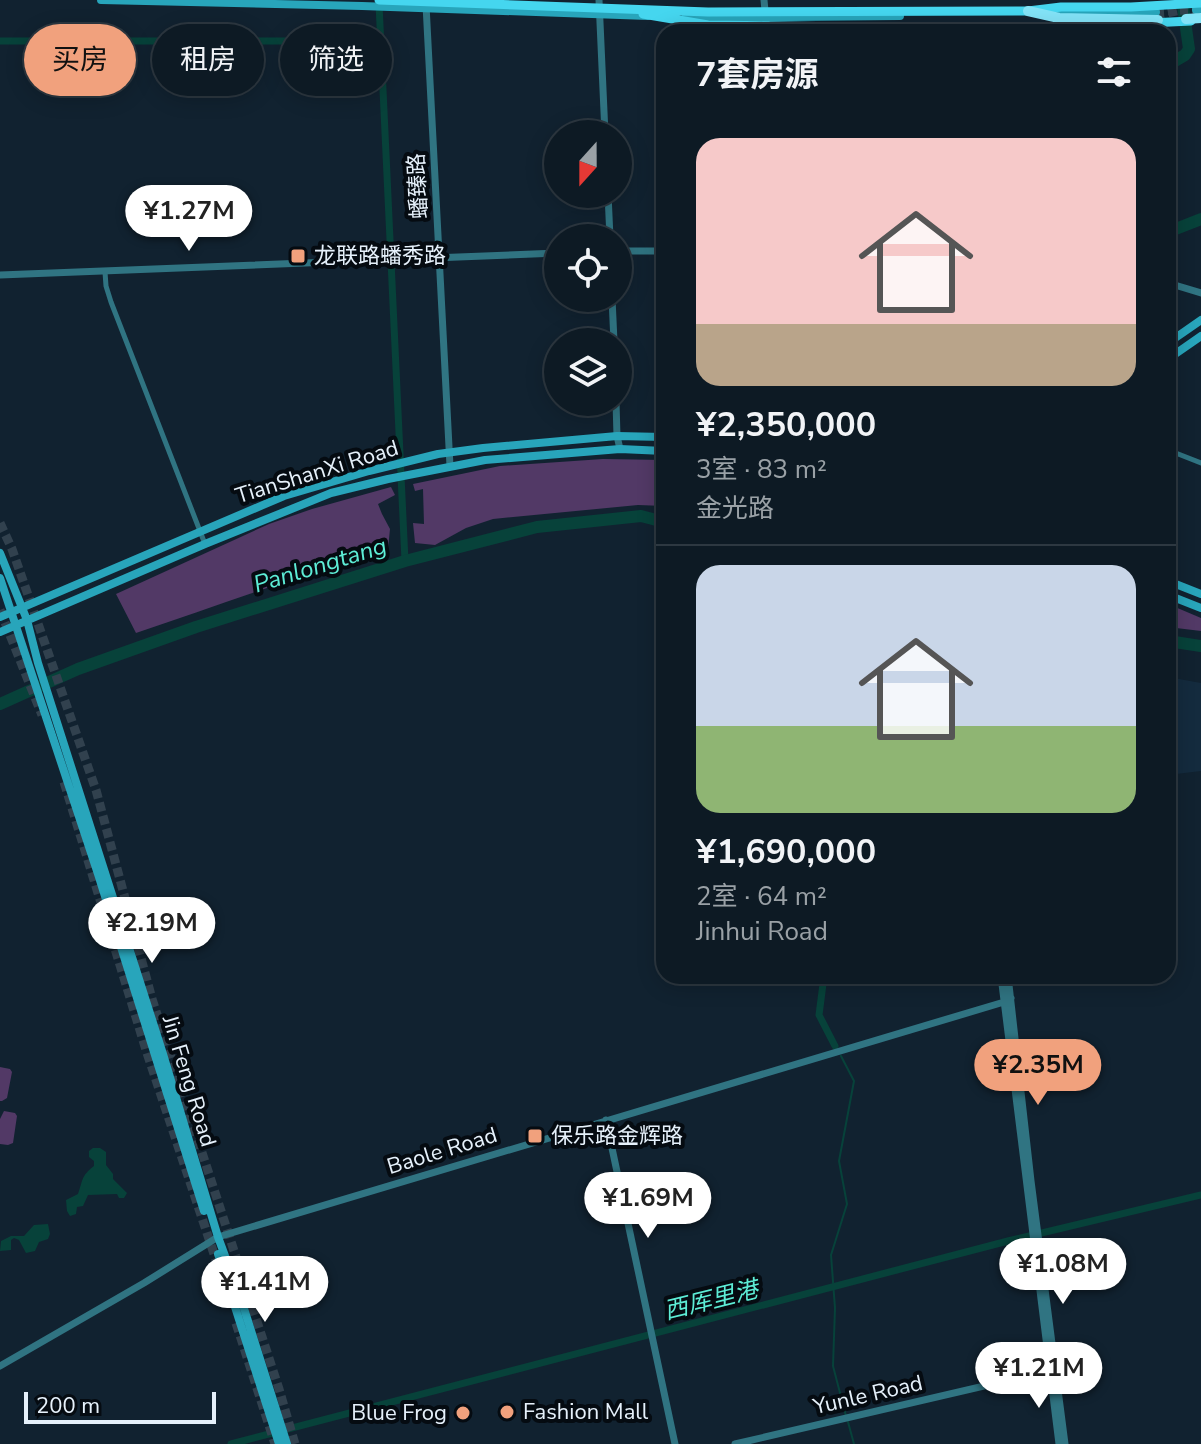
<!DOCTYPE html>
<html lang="zh">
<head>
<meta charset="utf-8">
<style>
	:root { --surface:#0d1a24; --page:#1b2731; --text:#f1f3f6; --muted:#9aa1a6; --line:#2d3841; --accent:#f1a17d }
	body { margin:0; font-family:"Nunito Sans","Noto Sans SC",sans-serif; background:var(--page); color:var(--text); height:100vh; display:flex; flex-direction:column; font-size:30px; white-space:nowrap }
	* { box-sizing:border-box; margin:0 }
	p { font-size:26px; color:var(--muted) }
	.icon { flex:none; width:44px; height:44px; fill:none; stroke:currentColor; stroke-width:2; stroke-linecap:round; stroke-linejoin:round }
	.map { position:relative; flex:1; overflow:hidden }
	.panel { position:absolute; left:656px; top:24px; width:520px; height:960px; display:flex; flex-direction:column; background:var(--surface); border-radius:24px; box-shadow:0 4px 20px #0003,0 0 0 2px var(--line) }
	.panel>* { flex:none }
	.top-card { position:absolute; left:24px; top:24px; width:512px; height:72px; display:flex; gap:16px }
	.needle { width:52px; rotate:201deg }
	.tools { position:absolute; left:544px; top:120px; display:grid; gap:16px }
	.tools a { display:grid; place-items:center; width:88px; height:88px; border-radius:50%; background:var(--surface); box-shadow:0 4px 20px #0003,0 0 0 2px var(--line); font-size:40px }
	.scale { position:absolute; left:24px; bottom:20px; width:192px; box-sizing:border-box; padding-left:8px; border:4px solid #e6f1fb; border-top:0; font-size:22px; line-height:28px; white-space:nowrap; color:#e6f1fb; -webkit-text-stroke:6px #050b11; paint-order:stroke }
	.price { position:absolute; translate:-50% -68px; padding:0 18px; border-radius:28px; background:#fff; color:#222; font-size:26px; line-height:52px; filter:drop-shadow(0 2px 4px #0008) }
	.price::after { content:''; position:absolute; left:50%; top:48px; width:24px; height:18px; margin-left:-12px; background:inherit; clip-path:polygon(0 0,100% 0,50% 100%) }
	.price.selected { background:var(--accent); color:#111 }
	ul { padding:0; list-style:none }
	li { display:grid; align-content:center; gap:16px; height:424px; padding:0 40px }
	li+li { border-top:2px solid var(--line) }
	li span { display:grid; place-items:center; height:248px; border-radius:24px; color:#555 }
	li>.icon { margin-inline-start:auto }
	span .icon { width:144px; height:144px; fill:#fffc; stroke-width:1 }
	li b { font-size:34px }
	h2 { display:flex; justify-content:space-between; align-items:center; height:96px; padding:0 40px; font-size:34px }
	.pill { padding:0 28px; border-radius:36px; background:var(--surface); box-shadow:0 4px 20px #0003,0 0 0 2px var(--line); font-size:28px; line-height:72px }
	.pill.selected { background:var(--accent); color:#111 }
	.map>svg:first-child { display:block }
	.built { fill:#142b3e }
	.green { fill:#523966 }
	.water { fill:#07423a }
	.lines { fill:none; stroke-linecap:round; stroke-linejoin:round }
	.stream { stroke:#07423a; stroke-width:2 }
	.canal { stroke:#07423a; stroke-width:7 }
	.river { stroke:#07423a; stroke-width:12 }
	.secondary-tunnel { stroke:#31414e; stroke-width:8; stroke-dasharray:8 4; stroke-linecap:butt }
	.primary-tunnel { stroke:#31414e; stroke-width:9; stroke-dasharray:9 4.5; stroke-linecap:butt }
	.trunk-tunnel { stroke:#31414e; stroke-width:9; stroke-dasharray:9 4.5; stroke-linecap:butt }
	.minor { stroke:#307482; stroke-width:5 }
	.tertiary { stroke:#307482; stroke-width:7 }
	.secondary { stroke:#28a5bb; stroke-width:8 }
	.trunk { stroke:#45d6ef; stroke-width:9 }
	.motorway { stroke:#83e3f7; stroke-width:10 }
	.poi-dot { fill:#f1a17d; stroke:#050b11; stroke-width:3 }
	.labels { text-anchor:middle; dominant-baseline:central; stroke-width:8; stroke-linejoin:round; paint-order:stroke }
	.street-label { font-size:22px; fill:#e6f1fb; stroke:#050b11 }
	.poi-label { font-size:22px; fill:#e6f1fb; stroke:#050b11; text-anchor:start }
	.water-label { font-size:24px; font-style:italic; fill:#5dedd6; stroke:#050b11 }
</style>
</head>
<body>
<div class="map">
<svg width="1201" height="1444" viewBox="0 0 1201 1444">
	<rect width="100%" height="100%" fill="#112230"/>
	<!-- built -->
	<path class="built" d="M 1168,677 L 1201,683 L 1201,771 L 1168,775 Z"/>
	<!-- green -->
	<path class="green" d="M 603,459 L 664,460 L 664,506 L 638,505 L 493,519 L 466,528 L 435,545 L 415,543 L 413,523 L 424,524 L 423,489 L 415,491 L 413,484 L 500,466 Z
		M 391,487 L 395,495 L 378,504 L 382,514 L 390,529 L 388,549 C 303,574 220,605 136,633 L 116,594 L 269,524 L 312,509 Z
		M 1168,604 L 1201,618 L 1201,631 L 1168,627 Z
		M 0,1067 L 10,1069 L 12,1072 L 7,1098 L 2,1101 L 0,1101 Z
		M 4,1111 L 15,1113 L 17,1116 L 13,1143 L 8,1145 L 0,1144 L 0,1119 Z"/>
	<!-- water -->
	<path class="water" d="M 93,1148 L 100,1148 L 106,1152 L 106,1165 L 113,1174 L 113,1179 L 127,1193 L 124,1198 L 119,1198 L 117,1194 L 88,1195 L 83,1206 L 77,1207 L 76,1214 L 70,1216 L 67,1211 L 66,1200 L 78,1194 C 83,1180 81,1176 94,1166 L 94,1161 L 89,1157 L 89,1151 Z
		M 48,1224 L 50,1234 L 48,1239 L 39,1242 L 35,1251 L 26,1253 L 19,1240 L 14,1238 L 11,1240 L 11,1250 L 0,1251 L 1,1241 L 11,1236 L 24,1236 L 34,1225 Z"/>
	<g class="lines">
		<!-- stream -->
		<path class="stream" d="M 841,1056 L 854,1081 L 839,1161 L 847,1204 L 831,1255 L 835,1308 L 833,1366 L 846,1416
			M 848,1422 L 854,1444"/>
		<!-- canal -->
		<path class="canal" d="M 379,4 L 405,561
			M 0,41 L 381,41
			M 824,976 L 819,1015 L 835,1046
			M 231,1444 L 1008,1241 L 1201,1195"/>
		<!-- river -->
		<path class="river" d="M 1168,65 L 1185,55 L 1189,49 L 1182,0
			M 1168,232 L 1201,219
			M 1168,641 L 1201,646
			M 0,704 L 78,669 L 196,627 L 405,561 L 537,527 L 641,516 L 664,522"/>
		<!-- secondary-tunnel -->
		<path class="secondary-tunnel" d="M 1156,12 L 1196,10"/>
		<!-- primary-tunnel -->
		<path class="primary-tunnel" d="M 0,523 L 12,549 L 96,790 L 152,999 L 279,1389 L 295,1444
			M 0,610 L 42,715
			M 64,782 L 146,1050 L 217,1263
			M 236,1323 L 275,1444"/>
		<!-- trunk-tunnel -->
		<path class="trunk-tunnel" d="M 1155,16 L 1181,10"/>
		<!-- minor -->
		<path class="minor" d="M 105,272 L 106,286 L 111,302 L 205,544
			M 1168,450 L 1201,463"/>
		<!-- tertiary -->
		<path class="tertiary" d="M 599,0 L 605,134
			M 764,0 L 767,32
			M 426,5 L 450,466
			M 608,194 L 610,238
			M 618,251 L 664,251
			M 0,275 L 558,253
			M 1168,283 L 1201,293
			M 612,298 L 614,342
			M 616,402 L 617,436 L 620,449
			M 1001,976 L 1059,1444
			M 1008,976 L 1031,1181 L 1065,1444
			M 606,1120 L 675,1444
			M 0,1366 L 144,1283 L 218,1237 L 1004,1002 L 1011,998
			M 735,1444 L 1053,1370"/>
		<!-- secondary -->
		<path class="secondary" d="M 101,0 L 362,6 L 648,16
			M 1196,10 L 1201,9
			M 1053,13 L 1156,12
			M 685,18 L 900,16
			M 1168,343 L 1201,320
			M 1168,359 L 1201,336
			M 0,553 L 27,620 L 38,663 L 163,1054 L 218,1237 L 241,1299 L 287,1444
			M 0,578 L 98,874 L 204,1211
			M 1168,581 L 1201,594
			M 1168,595 L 1201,608
			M 0,617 L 284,496 L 369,471 L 438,454 L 483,448 L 617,436 L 664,437
			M 0,632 L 205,544 L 331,493 L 388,479 L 485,460 L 620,449 L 664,451
			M 218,1254 L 279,1444"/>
		<!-- trunk -->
		<path class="trunk" d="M 379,0 L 708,12 L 1028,11 L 1061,7 L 1131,7 L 1201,3
			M 643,14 L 708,25 L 1082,30 L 1123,25
			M 1150,23 L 1191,21"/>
		<!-- motorway -->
		<path class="motorway" d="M 1028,11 L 1059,18 L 1158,20
			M 1186,19 L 1201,18
			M 1109,32 L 1148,23"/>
	</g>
	<!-- markers -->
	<g class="poi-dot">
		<rect x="290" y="248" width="16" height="16" rx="4"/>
		<rect x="527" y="1128" width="16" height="16" rx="4"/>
		<circle cx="507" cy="1412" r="8"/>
		<circle cx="463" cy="1413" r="8"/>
	</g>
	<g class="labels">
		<!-- street labels -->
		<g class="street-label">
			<text transform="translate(418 186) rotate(-93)">蟠臻路</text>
			<text transform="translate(317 472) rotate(-17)">TianShanXi Road</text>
			<text transform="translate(189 1081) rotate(73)">Jin Feng Road</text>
			<text transform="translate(442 1151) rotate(-17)">Baole Road</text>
			<text transform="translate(868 1395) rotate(-13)">Yunle Road</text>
		</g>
		<!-- poi labels -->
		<g class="poi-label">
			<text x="314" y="256">龙联路蟠秀路</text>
			<text x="551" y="1136">保乐路金辉路</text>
			<text x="523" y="1412">Fashion Mall</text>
			<text x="447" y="1413" text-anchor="end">Blue Frog</text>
		</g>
		<!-- water labels -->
		<g class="water-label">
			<text transform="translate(320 565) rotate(-17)">Panlongtang</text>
			<text transform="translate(711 1300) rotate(-14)">西厍里港</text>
		</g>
	</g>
</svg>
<div class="tools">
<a><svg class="needle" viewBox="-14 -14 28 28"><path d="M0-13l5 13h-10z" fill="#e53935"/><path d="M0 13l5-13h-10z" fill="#9aa1a6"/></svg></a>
<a><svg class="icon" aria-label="locate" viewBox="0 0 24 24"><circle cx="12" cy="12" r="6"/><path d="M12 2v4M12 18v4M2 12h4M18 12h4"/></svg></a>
<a><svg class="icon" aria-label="layers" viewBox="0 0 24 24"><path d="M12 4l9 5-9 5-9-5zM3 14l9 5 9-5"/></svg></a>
</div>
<div class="scale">200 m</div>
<b class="price" style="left:189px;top:253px">¥1.27M</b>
<b class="price" style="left:152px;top:965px">¥2.19M</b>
<b class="price selected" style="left:1038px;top:1107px">¥2.35M</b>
<b class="price" style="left:648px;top:1240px">¥1.69M</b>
<b class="price" style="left:1063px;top:1306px">¥1.08M</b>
<b class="price" style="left:265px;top:1324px">¥1.41M</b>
<b class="price" style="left:1039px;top:1410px">¥1.21M</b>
<div class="top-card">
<a class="pill selected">买房</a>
<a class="pill">租房</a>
<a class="pill">筛选</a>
</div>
<section class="panel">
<h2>7套房源<svg class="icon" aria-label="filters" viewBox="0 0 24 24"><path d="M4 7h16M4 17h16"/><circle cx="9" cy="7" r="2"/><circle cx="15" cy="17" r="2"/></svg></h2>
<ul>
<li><span style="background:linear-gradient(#f6c9c9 75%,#b9a48a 0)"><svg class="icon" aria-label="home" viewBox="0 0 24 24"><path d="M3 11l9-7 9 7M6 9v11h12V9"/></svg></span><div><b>¥2,350,000</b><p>3室 · 83 m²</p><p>金光路</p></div></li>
<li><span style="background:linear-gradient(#c9d6e8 65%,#8fb573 0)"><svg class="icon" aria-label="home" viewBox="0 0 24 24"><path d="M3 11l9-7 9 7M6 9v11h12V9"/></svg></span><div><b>¥1,690,000</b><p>2室 · 64 m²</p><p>Jinhui Road</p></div></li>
</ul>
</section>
</div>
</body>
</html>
